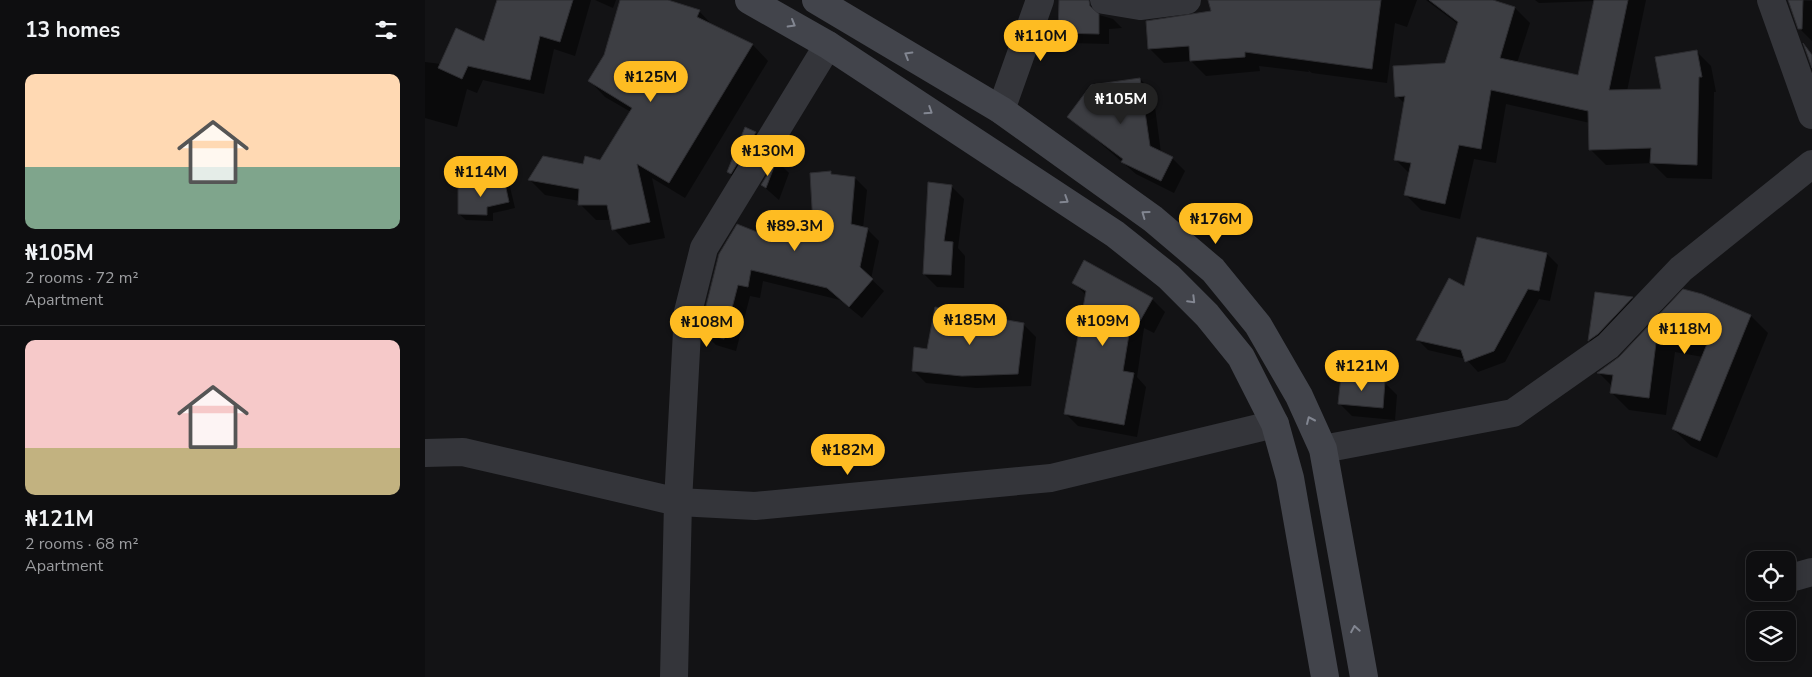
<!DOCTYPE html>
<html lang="en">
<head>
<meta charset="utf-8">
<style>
	:root { --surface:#0e0e10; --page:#1c1c1e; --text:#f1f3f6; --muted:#9b9c9f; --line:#2e2e30; --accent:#febc22 }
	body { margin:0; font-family:"Nunito Sans",sans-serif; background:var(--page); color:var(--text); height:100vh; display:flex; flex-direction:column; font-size:19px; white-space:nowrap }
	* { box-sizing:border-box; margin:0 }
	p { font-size:16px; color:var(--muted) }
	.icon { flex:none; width:28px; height:28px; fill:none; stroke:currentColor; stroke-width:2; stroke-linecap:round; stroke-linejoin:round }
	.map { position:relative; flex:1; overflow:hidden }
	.details { display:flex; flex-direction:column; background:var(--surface); width:425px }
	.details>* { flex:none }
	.buttons { position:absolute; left:1321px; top:551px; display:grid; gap:10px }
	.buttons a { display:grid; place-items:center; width:50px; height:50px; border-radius:10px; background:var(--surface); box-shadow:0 2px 12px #0003,0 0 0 1px var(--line); font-size:25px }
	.price { position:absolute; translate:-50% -42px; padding:0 11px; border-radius:18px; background:var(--accent); color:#111; font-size:16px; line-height:32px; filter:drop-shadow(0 1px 2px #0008) }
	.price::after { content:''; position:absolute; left:50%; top:30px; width:15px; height:11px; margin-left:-8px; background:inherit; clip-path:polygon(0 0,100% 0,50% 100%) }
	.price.active { background:#222; color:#fff }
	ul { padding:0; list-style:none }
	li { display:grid; align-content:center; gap:10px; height:265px; padding:0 25px }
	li+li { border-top:1px solid var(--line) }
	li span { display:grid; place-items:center; height:155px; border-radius:10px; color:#555 }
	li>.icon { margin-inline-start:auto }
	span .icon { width:90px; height:90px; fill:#fffc; stroke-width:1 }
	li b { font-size:21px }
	h2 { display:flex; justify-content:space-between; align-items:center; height:60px; padding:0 25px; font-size:21px }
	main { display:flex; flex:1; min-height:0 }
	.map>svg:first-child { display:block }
	.shadow { fill:#0007 }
	.building { fill:#3d3e43; stroke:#2d2d31 }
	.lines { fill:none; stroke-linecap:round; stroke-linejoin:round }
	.street { stroke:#34353a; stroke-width:28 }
	.secondary { stroke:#42444b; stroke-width:28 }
	.oneway { stroke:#828691 }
</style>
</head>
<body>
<main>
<section class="details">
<h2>13 homes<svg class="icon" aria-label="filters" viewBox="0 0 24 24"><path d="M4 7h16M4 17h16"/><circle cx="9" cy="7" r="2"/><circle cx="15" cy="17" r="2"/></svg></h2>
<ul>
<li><span style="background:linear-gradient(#ffd9b3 60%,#7fa58c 0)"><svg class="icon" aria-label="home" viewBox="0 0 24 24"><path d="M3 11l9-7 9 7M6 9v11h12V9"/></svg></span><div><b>₦105M</b><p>2 rooms · 72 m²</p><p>Apartment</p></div></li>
<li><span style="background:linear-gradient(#f6c9c9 70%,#c2b280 0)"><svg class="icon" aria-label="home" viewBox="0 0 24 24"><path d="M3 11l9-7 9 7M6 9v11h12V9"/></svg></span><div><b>₦121M</b><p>2 rooms · 68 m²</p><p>Apartment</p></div></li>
</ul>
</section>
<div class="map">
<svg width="1387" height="677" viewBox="0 0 1387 677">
	<rect width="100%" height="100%" fill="#131315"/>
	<!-- shadow -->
	<path class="shadow" d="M 73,0 L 166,0 L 150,56 L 129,49 L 119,94 L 58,80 L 52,93 L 42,89 L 32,127 L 0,118 L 0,62 L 16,64 L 60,42 Z
		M 170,0 L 191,0 L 188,8 Z
		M 197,0 L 239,0 L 274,11 L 289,27 L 328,45 L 343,61 L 260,198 L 227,178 L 240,238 L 204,245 L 189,229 L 187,220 L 171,220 L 155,204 L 155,201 L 120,195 L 105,180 L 176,162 L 206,112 L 180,97 L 165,81 L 180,56 Z
		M 635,0 L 667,0 L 675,8 L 674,15 L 688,19 L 697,28 L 684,29 L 684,44 L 645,43 L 634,32 Z
		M 784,0 L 992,0 L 982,27 L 970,23 L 962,83 L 887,73 L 883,70 L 884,72 L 834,66 L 835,71 L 781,76 L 766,61 L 739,63 L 724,48 L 787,12 Z
		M 1001,0 L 1064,0 L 1090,8 L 1105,23 L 1092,63 L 1154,76 L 1170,1 L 1114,3 L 1110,0 L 1221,0 L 1202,91 L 1238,90 L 1271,51 L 1286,66 L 1291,92 L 1289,92 L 1287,179 L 1242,178 L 1227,163 L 1181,165 L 1166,150 L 1165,123 L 1081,104 L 1071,163 L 1049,159 L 1035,219 L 996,210 L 980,194 L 985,174 L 971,160 L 980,104 L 972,96 L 1021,65 L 1033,24 Z
		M 1363,0 L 1387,1 L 1387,41 L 1374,28 Z
		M 715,79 L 728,92 L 736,153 L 747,158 L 760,171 L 749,193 L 711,174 L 644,116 Z
		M 320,129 L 331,133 L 344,146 L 316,185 L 303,172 Z
		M 352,161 L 364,173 L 354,200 L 337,185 Z
		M 406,172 L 409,176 L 430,178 L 442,190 L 438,228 L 442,229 L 454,241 L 446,279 L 459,291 L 437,318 L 415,300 L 338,281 L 335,298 L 325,296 L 311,351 L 291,345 L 279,333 L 280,315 L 348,239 L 389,226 Z
		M 78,181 L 85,187 L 90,208 L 68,213 L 68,221 L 41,220 L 34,214 L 47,188 Z
		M 526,186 L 539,199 L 533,248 L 540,256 L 539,288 L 512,287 L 499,274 Z
		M 1053,239 L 1122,254 L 1133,265 L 1125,301 L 1114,299 L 1080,362 L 1053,372 L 1041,359 L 1003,350 L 992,339 L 1040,288 Z
		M 660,262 L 727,299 L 740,312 L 729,333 L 719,328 L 712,377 L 721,387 L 712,437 L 653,426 L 640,413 L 661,295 L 649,283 Z
		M 1259,291 L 1326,316 L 1343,333 L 1292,458 L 1266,446 L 1248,429 L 1278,357 L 1250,352 L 1241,415 L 1204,410 L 1187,393 L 1188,387 L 1174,373 L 1195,358 Z
		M 1171,294 L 1207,299 L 1225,317 L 1183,359 L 1164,340 Z
		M 598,324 L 611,337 L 606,386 L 551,388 L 501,383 L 488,370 L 503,350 Z
		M 959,382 L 972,395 L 970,420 L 927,416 L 914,403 Z"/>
	<!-- building -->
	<path class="building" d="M 72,0 L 148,0 L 135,42 L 115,36 L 105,80 L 43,66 L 37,79 L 13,68 L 31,28 L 59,41 Z
		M 195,0 L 243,0 L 275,10 L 272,17 L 328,44 L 244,183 L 212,164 L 225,222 L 187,230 L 182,205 L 153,205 L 154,189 L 103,180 L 118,156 L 158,164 L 160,156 L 175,160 L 207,108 L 163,81 L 179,55 Z
		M 634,0 L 664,0 L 665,6 L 674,14 L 674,34 L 633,33 Z
		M 783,0 L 956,0 L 947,69 L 820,52 L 820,57 L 765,61 L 764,46 L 723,49 L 721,21 L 786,11 Z
		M 1004,0 L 1068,0 L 1090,7 L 1075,58 L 1153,75 L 1169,0 L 1203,0 L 1184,90 L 1236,89 L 1230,57 L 1272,50 L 1277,77 L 1274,77 L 1272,165 L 1225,163 L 1226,148 L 1164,150 L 1163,111 L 1066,90 L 1056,149 L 1034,145 L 1020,204 L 979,195 L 986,163 L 969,160 L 980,96 L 970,97 L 968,66 L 1020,63 L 1033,22 Z
		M 1363,0 L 1378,0 L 1377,29 L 1373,29 Z
		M 1378,43 L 1387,55 L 1387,68 Z
		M 715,78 L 725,146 L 748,157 L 736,181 L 696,162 L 698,159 L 642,117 L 666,85 Z
		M 320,127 L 331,132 L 306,174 L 302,172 Z
		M 352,159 L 341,188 L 336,185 Z
		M 406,171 L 406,174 L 430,177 L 426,224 L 443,228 L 435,267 L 448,279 L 424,307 L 402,288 L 326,270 L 323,287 L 313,285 L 299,339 L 278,333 L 279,314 L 294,254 L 312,224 L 347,238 L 351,218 L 388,225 L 385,173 Z
		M 79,179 L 84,202 L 62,207 L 62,215 L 33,214 L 33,186 L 46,187 Z
		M 503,182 L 527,185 L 519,241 L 528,242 L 526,275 L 498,274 Z
		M 1052,237 L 1122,253 L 1114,291 L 1103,289 L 1069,351 L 1040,362 L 1036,350 L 991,340 L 1024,278 L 1039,286 Z
		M 659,260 L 728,298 L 715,321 L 707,316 L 698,371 L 709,373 L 699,425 L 639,414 L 661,291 L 647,283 Z
		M 1258,289 L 1277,294 L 1326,315 L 1275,441 L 1247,429 L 1282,344 L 1232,335 L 1224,398 L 1185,393 L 1188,375 L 1172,373 L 1194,357 Z
		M 1170,292 L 1208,297 L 1173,334 L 1163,341 Z
		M 510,307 L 599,323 L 593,374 L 537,376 L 487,371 L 489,347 L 502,349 Z
		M 916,376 L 960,381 L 958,408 L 913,404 Z"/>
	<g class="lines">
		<!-- street -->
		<path class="street" d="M 679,0 L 715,6 L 762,0
			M 1346,0 L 1387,115
			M 576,110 L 615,0
			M 898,449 L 1088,413 L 1183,346 L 1256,269 L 1387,164
			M 0,453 L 38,452 L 253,502 L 330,506 L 626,478 L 850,424
			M 1362,579 L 1387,572
			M 249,677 L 253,502 L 263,312 L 279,248 L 403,45"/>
		<!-- secondary -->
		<path class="secondary" d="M 324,0 L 403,45 L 690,234 L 744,277 L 782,315 L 816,357 L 850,424 L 865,478 L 900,677
			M 391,0 L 576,110 L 728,219 L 788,270 L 833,325 L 874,396 L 898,449 L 939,677"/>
	</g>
	<!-- one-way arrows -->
	<defs><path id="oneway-chevron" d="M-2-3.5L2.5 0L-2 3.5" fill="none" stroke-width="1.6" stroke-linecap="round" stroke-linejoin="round" transform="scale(1.25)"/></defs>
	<g class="oneway">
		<use href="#oneway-chevron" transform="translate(367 24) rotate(30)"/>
		<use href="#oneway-chevron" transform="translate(483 55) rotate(-149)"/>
		<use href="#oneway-chevron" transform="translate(504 111) rotate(33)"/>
		<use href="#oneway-chevron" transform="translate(640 200) rotate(33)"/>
		<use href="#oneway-chevron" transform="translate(720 214) rotate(-144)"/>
		<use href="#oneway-chevron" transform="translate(767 300) rotate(45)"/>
		<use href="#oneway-chevron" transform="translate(885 420) rotate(-114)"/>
		<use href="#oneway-chevron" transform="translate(930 629) rotate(-100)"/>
	</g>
</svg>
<div class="buttons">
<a><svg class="icon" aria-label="locate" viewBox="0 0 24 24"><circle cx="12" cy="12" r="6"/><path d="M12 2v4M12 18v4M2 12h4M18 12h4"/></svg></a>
<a><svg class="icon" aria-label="layers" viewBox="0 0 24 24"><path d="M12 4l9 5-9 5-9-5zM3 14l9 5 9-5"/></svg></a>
</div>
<b class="price" style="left:616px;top:62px">₦110M</b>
<b class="price" style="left:226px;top:103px">₦125M</b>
<b class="price active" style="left:696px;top:125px">₦105M</b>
<b class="price" style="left:343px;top:177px">₦130M</b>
<b class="price" style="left:56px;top:198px">₦114M</b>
<b class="price" style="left:791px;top:245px">₦176M</b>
<b class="price" style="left:370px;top:252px">₦89.3M</b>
<b class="price" style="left:545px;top:346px">₦185M</b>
<b class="price" style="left:678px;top:347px">₦109M</b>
<b class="price" style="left:282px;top:348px">₦108M</b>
<b class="price" style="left:1260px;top:355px">₦118M</b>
<b class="price" style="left:937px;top:392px">₦121M</b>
<b class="price" style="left:423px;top:476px">₦182M</b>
</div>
</main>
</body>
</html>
